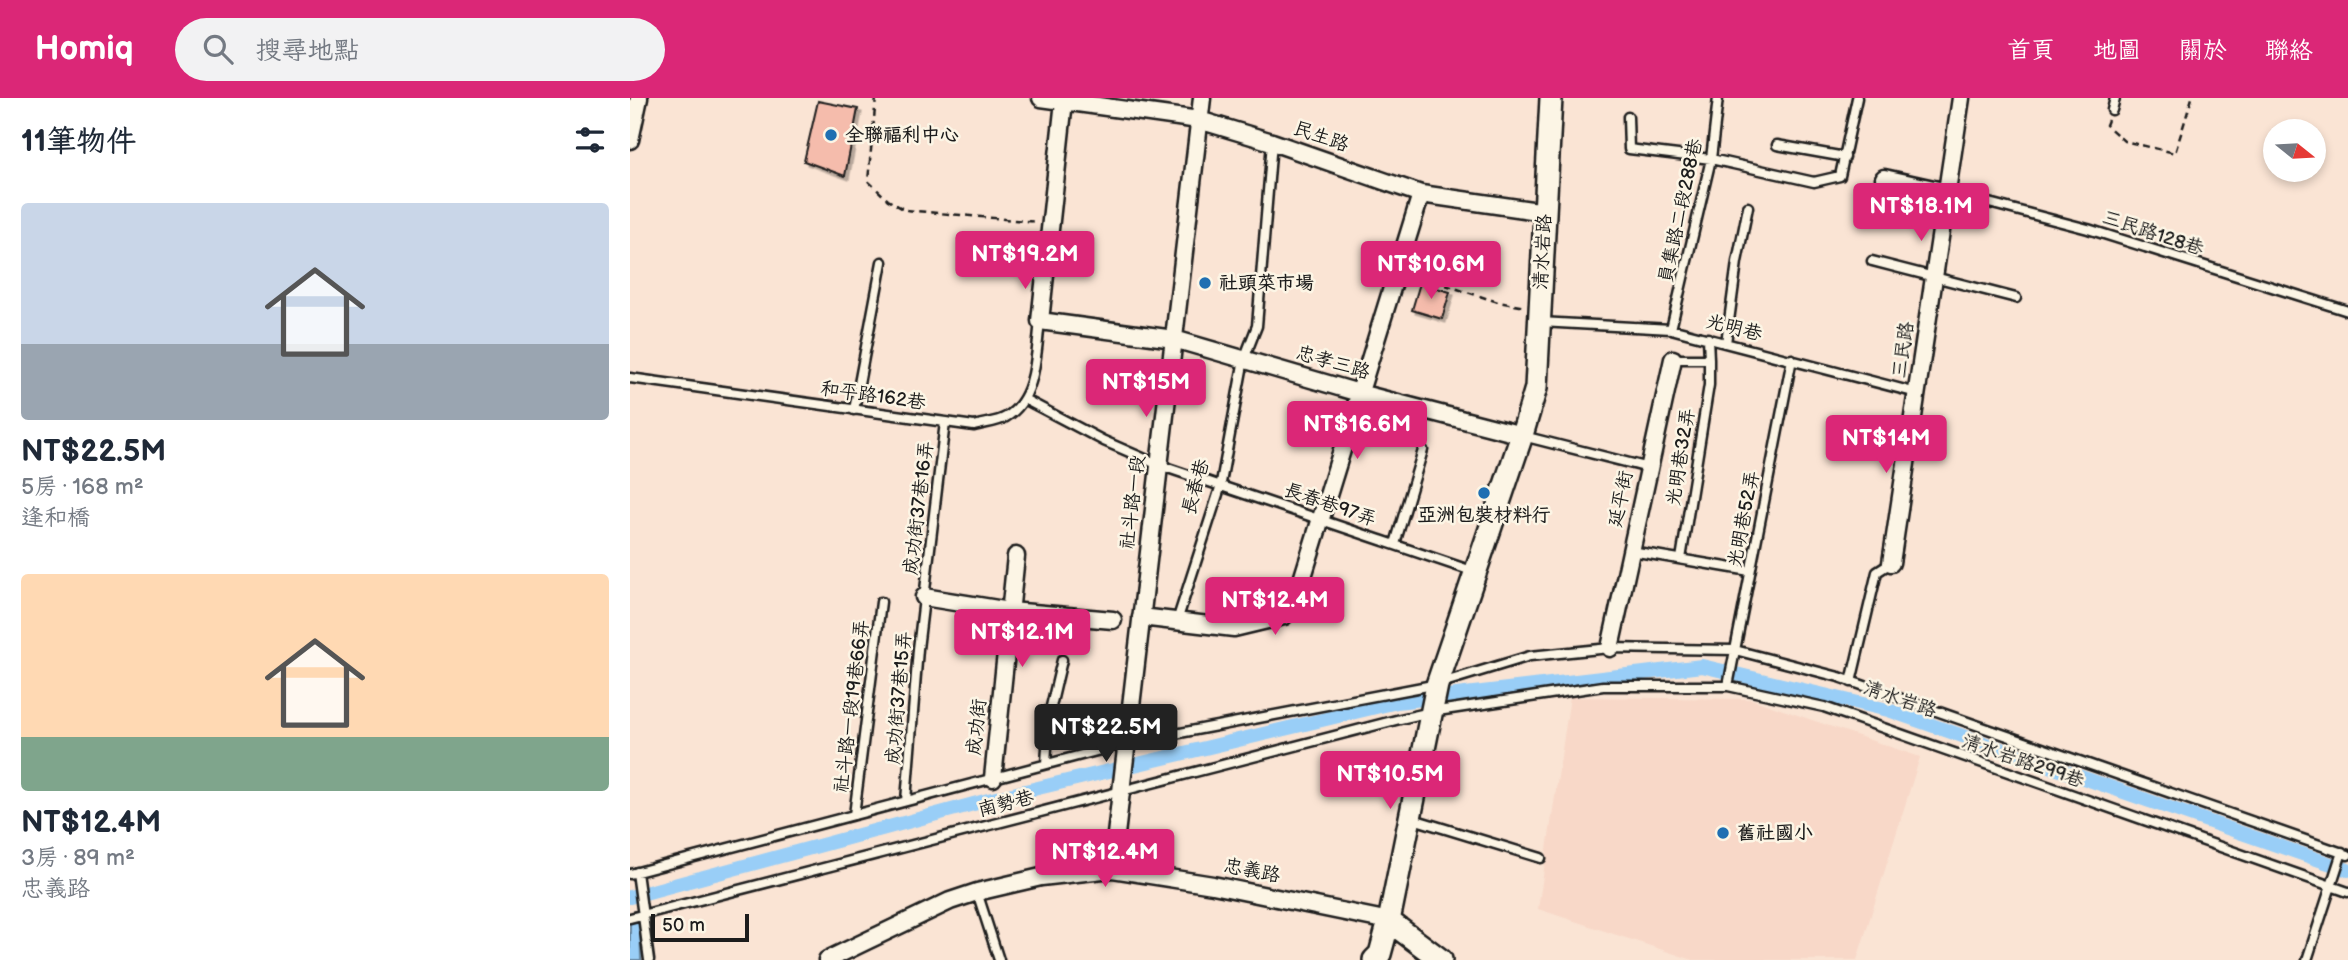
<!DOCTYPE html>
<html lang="zh-TW">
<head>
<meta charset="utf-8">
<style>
	:root { --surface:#fff; --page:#f2f2f3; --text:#1f2937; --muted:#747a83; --accent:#db2777 }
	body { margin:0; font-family:"Balsamiq Sans","LXGW WenKai TC",sans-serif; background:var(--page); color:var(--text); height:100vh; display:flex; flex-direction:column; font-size:26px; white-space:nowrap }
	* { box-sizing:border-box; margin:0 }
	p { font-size:23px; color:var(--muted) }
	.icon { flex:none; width:38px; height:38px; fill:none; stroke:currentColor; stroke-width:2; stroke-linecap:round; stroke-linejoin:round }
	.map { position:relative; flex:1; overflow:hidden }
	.sheet { display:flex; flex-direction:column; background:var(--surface); width:630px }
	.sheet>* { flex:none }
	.needle { width:46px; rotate:108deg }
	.controls { position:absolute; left:1633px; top:21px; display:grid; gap:14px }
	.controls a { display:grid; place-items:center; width:63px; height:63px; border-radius:50%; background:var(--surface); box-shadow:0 4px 10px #0003; font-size:35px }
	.scale { position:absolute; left:21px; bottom:18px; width:98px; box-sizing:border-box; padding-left:7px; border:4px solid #1c1c1c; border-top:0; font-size:19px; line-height:24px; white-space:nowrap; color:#1c1c1c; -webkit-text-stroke:5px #fcf5e5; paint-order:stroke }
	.price { position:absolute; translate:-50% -60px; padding:0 16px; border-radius:7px; background:var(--accent); color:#fff; font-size:23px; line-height:46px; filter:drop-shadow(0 2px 4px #0008) }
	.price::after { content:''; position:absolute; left:50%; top:42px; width:21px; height:16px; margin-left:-10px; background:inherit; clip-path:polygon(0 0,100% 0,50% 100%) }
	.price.active { background:#222; color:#fff }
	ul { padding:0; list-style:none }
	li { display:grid; align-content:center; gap:14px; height:371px; padding:0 21px }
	li span { display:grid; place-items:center; height:217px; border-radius:7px; color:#555 }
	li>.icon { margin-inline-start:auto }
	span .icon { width:126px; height:126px; fill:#fffc; stroke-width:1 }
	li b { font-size:30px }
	h2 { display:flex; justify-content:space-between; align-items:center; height:84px; padding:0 21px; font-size:30px }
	header { display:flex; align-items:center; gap:42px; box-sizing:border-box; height:98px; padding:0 35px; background:var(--accent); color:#fff }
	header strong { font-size:33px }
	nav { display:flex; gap:38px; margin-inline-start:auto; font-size:24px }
	.search { width:490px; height:63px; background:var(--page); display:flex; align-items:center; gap:18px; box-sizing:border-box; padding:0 24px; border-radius:38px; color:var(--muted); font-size:26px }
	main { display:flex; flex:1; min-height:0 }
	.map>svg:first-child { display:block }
	.built { fill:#f8d8c8 }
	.water { fill:#99cef7; stroke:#67879f; stroke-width:2 }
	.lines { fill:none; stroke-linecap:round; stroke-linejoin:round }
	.canal { stroke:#99cef7; stroke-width:14 }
	.building { fill:#f5bcac; stroke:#1c1c1c; stroke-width:2; filter:url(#shadow) }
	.lane-casing { stroke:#1c1c1c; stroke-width:13 }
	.street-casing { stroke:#1c1c1c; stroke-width:21 }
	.secondary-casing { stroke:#1c1c1c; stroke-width:26 }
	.path { stroke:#1c1c1c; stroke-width:2.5; stroke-dasharray:7 5; stroke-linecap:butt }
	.lane { stroke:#fcf5e5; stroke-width:8 }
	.street { stroke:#fcf5e5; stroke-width:16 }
	.secondary { stroke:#fcf5e5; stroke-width:21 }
	.poi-dot { fill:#1f6fb2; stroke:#fcf5e5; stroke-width:2.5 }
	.labels { text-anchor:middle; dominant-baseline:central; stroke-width:5; stroke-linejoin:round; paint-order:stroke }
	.poi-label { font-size:19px; font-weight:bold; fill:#1c1c1c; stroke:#fcf5e5; text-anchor:start }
	.street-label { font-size:19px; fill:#1c1c1c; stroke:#fcf5e5 }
</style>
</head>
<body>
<header>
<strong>Homiq</strong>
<div class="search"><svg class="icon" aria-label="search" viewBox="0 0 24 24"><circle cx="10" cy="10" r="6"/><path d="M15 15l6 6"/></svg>搜尋地點</div>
<nav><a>首頁</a><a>地圖</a><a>關於</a><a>聯絡</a></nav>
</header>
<main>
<section class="sheet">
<h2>11筆物件<svg class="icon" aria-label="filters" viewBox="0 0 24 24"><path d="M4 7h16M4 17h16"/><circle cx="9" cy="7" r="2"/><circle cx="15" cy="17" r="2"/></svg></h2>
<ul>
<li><span style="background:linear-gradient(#c9d6e8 65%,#9aa5b1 0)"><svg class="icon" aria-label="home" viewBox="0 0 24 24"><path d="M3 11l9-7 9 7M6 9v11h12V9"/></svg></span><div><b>NT$22.5M</b><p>5房 · 168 m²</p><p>逢和橋</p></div></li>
<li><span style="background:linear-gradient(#ffd9b3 75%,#7fa58c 0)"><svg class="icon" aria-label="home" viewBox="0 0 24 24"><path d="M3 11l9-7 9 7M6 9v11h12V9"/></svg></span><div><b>NT$12.4M</b><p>3房 · 89 m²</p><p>忠義路</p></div></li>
</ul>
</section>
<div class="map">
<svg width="1718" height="862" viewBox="0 0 1718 862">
	<defs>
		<filter id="shadow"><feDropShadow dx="3.5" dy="3.5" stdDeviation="0" flood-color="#0004"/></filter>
	</defs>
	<rect width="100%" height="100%" fill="#fae4d4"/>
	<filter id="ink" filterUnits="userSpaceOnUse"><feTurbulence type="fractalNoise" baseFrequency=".0143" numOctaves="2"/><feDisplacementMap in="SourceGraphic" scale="14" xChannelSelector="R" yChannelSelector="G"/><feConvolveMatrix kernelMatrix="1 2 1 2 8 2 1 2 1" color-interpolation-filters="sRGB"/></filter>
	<g filter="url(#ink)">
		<!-- built -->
		<path class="built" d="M 940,599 L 1121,601 L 1290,659 L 1227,862 L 1063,862 L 908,811 Z"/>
		<!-- water -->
		<path class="water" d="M 10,823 L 11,862 L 0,862 L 0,824 Z"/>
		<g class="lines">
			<!-- canal -->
			<path class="canal" d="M 0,799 L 362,701 L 767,604 L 1072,568 L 1258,612 L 1718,772"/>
		</g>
		<!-- building -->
		<path class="building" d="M 188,3 L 228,11 L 215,78 L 174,63 Z
			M 790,185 L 820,194 L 812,221 L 782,212 Z"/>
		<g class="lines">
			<defs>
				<path id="lane" d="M 1482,12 L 1485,0
					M 998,19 L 999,51 L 1081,61 L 1184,84 L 1210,78 L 1227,0
					M 1147,47 L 1215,59
					M 1317,94 L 1458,131 L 1718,213
					M 1242,163 L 1386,200
					M 910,224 L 1041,231 L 1287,295
					M 1041,231 L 1081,61 L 1088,0
					M 1096,245 L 1107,164 L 1118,109
					M 1043,261 L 1079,261 L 1078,240
					M 0,280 L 344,328 C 354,325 368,324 376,319 C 407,301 406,254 410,223
					M 394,301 L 474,343 L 529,367 L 845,474
					M 224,312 L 252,164
					M 893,338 L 1019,370
					M 765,446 L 793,352
					M 1001,453 L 1120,473
					M 1051,461 L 1079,287 L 1079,261
					M 547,523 L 590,390 L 614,261 L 627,228 L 642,44
					M 1221,584 L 1247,474 L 1261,465
					M 1098,588 L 1162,261
					M 416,666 L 419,617 L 432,562
					M 276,703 L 288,551 L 315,324
					M 224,717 L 251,504
					M 783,721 L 911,760
					M 7,774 L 19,862
					M 0,776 L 497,645 L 808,586 L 900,558 L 980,550 L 1105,552 L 1209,579 L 1718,757
					M 347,794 L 369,862
					M 0,820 L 770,621 L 801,614 L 973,588 L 1098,588 L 1194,609 L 1718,794
					M 1677,862 L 1712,754"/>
				<path id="street" d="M 411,0 L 569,22 L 642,44 L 791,96 L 915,114
					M 434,3 L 410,223 L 544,241 L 729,295 L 892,337
					M 0,42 L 9,0
					M 1254,80 L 1317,94
					M 1261,465 L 1331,0
					M 294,499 L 380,513 L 483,522
					M 511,519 L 604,530 L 654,518 L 671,485 L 791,96
					M 980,550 L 1043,261
					M 363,680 L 386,458
					M 482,771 L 572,0
					M 197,862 L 320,803 L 347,794 L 411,779 L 482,771 L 583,787 L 759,823"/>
				<path id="secondary" d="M 759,823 L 811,862
					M 744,862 L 750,856 L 759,823 L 807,587 L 892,337 L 906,290 L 921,0"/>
			</defs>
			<!-- lane casing -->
			<use href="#lane" class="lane-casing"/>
			<!-- street casing -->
			<use href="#street" class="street-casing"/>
			<!-- secondary casing -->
			<use href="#secondary" class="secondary-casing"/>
			<!-- path -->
			<path class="path" d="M 246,0 L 238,83 L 258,102 L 275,112 L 407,124
				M 1478,22 L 1476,27 L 1494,43 L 1545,55 L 1562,0
				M 781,176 L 868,204 L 895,209"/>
			<!-- lane -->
			<use href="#lane" class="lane"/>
			<!-- street -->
			<use href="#street" class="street"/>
			<!-- secondary -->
			<use href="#secondary" class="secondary"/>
		</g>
	</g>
	<!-- markers -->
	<g class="poi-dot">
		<circle cx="201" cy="37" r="7"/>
		<circle cx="575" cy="185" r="7"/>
		<circle cx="854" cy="395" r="7"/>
		<circle cx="1093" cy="735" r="7"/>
	</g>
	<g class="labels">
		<!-- poi labels -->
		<g class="poi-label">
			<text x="215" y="37">全聯福利中心</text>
			<text x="589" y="185">社頭菜市場</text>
			<text x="854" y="417" text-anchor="middle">亞洲包裝材料行</text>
			<text x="1107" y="735">舊社國小</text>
		</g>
		<!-- street labels -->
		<g class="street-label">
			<text transform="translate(691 39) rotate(19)">民生路</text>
			<text transform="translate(1051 113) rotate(-78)">員集路二段288巷</text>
			<text transform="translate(1523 135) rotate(18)">三民路128巷</text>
			<text transform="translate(913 154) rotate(-87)">清水岩路</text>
			<text transform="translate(1104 230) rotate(14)">光明巷</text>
			<text transform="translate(1273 252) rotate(-82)">三民路</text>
			<text transform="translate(703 265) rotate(16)">忠孝三路</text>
			<text transform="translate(243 298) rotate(8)">和平路162巷</text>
			<text transform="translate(1051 359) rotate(-81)">光明巷32弄</text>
			<text transform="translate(566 389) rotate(-75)">長春巷</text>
			<text transform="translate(991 401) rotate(-78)">延平街</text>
			<text transform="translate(503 404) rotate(-83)">社斗路一段</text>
			<text transform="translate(700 407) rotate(19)">長春巷97弄</text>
			<text transform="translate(289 410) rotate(-83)">成功街37巷16弄</text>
			<text transform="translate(1114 421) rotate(-79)">光明巷52弄</text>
			<text transform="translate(269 600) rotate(-85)">成功街37巷15弄</text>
			<text transform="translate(1270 601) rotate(19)">清水岩路</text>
			<text transform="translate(222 608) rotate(-83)">社斗路一段19巷66弄</text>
			<text transform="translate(347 629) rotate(-84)">成功街</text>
			<text transform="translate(1393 663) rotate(19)">清水岩路299巷</text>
			<text transform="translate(376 706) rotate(-14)">南勢巷</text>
			<text transform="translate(622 773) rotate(11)">忠義路</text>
		</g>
	</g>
</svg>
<div class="controls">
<a><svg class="needle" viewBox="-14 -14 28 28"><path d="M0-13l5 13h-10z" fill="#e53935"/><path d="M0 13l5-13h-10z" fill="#747a83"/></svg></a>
</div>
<div class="scale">50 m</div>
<b class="price" style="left:1291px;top:145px">NT$18.1M</b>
<b class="price" style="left:395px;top:193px">NT$19.2M</b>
<b class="price" style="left:801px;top:203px">NT$10.6M</b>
<b class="price" style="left:516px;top:321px">NT$15M</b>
<b class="price" style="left:727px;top:363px">NT$16.6M</b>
<b class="price" style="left:1256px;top:377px">NT$14M</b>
<b class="price" style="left:645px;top:539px">NT$12.4M</b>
<b class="price" style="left:392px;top:571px">NT$12.1M</b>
<b class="price active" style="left:476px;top:666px">NT$22.5M</b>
<b class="price" style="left:760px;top:713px">NT$10.5M</b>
<b class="price" style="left:475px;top:791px">NT$12.4M</b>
</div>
</main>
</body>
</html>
